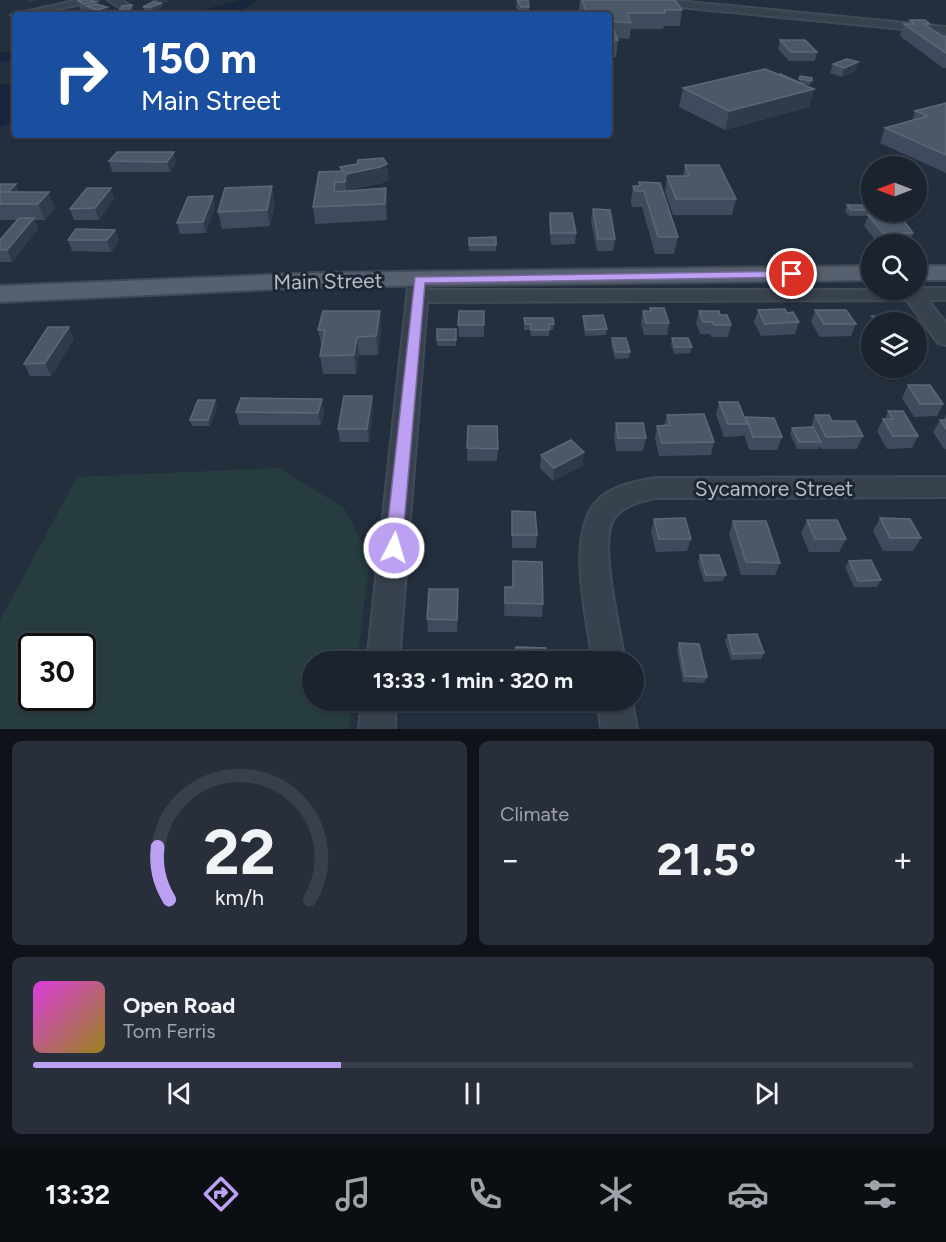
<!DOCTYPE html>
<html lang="en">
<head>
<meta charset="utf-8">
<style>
  body { margin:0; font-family:Figtree,sans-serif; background:#282f3a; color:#f1f3f6; height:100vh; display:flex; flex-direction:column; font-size:22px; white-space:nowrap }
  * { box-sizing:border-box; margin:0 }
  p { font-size:20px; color:#a0a4aa }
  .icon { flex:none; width:33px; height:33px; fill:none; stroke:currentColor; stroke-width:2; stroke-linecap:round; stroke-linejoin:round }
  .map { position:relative; height:729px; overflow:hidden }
  .drawer { display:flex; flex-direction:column; gap:12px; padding:12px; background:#0f1319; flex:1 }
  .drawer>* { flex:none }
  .hud { position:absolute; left:12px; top:12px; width:600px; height:126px; border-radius:6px; box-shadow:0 2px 4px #0004,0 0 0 2px #39404a; background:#1a4fa0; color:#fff; overflow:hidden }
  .needle { width:39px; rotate:270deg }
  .fabs { position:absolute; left:861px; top:156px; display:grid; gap:12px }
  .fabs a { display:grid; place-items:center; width:66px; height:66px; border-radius:50%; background:#1b232e; box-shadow:0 2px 4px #0004,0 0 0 2px #39404a; font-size:30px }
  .speed { position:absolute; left:18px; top:633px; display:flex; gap:12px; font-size:30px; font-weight:700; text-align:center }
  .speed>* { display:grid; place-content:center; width:78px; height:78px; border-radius:50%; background:#1b232e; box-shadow:0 2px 4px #0004,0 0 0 2px #39404a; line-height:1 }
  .speed .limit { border:3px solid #111; border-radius:9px; background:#fff; color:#111 }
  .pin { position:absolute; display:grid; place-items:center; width:51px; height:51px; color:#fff; margin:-26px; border:3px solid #fff; border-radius:50%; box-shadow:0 2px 6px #0007 }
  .me { position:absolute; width:66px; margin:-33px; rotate:5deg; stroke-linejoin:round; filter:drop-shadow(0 0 4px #0008) }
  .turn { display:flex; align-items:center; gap:21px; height:126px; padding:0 30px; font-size:27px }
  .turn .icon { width:78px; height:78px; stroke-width:2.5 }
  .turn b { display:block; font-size:42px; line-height:51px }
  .big { font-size:45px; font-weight:700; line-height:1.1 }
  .drawer .widget { flex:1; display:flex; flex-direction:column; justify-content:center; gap:9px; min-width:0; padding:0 21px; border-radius:9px; background:#282f3a }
  .drawer .dial { align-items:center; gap:0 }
  .dial svg { height:156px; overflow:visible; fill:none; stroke:#39404a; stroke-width:7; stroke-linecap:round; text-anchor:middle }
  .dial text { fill:#f1f3f6; stroke:none }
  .song { display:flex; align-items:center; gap:18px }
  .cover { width:72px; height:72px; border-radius:9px; background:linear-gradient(135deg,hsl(300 70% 55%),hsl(50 70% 35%)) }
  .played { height:6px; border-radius:3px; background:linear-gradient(90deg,#bca0f2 35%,#39404a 35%) }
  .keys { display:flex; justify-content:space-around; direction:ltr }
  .heat { display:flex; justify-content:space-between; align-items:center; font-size:33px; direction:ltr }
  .drawer .tiles { flex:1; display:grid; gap:12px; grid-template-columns:1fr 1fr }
  .widget:last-child { grid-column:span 2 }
  .trip { position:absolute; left:302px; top:651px; width:342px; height:60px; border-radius:30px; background:#1b232e; box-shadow:0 2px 4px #0004,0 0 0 2px #39404a; font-weight:700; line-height:60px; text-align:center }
  .tab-bar { display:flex; height:96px; justify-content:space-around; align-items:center; background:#0b0e12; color:#a0a4aa }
  .tab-bar .icon { width:42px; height:42px }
  .tab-bar .on { color:#bca0f2 }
  .tab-bar b { font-size:27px; color:#f1f3f6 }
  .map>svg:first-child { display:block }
  .green { fill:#263c3f; fill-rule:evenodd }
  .water { fill:#17263c }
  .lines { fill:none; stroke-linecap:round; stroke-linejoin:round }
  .river { fill:#17263c; fill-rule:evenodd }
  .minor-casing { stroke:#414a57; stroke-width:4 }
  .major-casing { stroke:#414a57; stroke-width:4 }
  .minor { fill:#38414e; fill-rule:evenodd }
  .major { fill:#56606e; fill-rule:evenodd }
  .wall { fill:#3f4b5c }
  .shaded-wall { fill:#2f3b4b }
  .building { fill:#4b5868; stroke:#5c6777; stroke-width:1.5 }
  .route { fill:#bca0f2; stroke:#7a689d; stroke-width:1.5 }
  .labels { text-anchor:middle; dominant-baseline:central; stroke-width:6; stroke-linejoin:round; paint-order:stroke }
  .street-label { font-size:21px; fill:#b4bcc9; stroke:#1d2633 }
</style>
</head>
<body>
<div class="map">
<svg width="946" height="729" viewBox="0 0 946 729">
  <rect width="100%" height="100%" fill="#242f3e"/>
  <path class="green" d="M279,468l65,40 26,49 -13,104 -45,1v38l40,1 -3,28h-349v-109l77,-143zM32,646h50v52h-50z"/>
  <path class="water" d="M0,84h15v37l-15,6z"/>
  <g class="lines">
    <path class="river" d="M240,0h17c-16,16 -43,15 -64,15l2,-3z
      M15,50v10l-15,3v-10z"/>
    <g class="minor-casing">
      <path id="minor" d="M78,0h20l-66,15h-17v3l-4,-3z
        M108,0h13l9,6 -9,2z
        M632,0h36l278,27v6l-309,-30z
        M419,274l10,6 -1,10h488v-4l3,2h27v12h-18l18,23v22l-8,-2 -31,-43 -480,2 -28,360h-32l40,-366 2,-16z
        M946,477v20l-290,1c-16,3 -36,8 -44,24 -12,28 8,107 13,140h-32c-6,-44 -29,-132 7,-164 15,-13 38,-17 56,-20z
        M362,700h34l-1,29h-36z
        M598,700h34l5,29h-36z"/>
    </g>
    <g class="major-casing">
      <path id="major" d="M872,266v14l-555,7 -317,15v-16l317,-13z
        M916,266h30v14h-30z"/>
    </g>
    <use href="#minor" class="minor"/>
    <use href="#major" class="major"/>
  </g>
  <path class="wall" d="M151,0h17v2l-6,1 1,4 -11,4 -8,-1 -1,-3 11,-5z
    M517,0l12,7v8h-8l-5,-7z
    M580,0h95l7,10 -2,16h-16l-1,3h-32l-2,10 -12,-1 1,2 -2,17h-7v-42h-28l-2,-6z
    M78,1l18,1v2l14,11 -21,-1 -1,-2h-2l-6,-3z
    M122,6l12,7 -1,2h-13l-1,-4z
    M910,20l20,4 -1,3 13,9h4v32h-3l-43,-32 4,-12h4z
    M780,40l37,12 -2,9h-26l-11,-12z
    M858,62l-3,9 -13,6 -12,-4 3,-9z
    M800,76l12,2 -2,7 -6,-1 10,5 -5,18 -84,23 -46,-23 4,-19 116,-6z
    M946,103v70l-66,-30 5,-15 27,-7 3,-10z
    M117,152l59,10 -6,10h-58l-3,-11z
    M685,165l51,34 -4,16h-59l-8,-23 2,-16h16z
    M340,167l49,13 -7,3 -35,7v1l40,13v16l-72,4 -2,-17 28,-36z
    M639,182l39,55 -4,17h-19l-13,-47h-10l-1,-5 2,-16h6z
    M0,184l55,24 -10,12h-10l3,9 -26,33h-12v-22l17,-20h-17z
    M114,199l-15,21h-25l-4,-11z
    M275,202l-5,24 -48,3 -4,-17z
    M847,205h25v7h4l-1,2 38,19 -5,11h-29l-15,-18 4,-10h-19l-4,-5z
    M215,207l-9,26 -26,1 -3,-11z
    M593,209l22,30 -2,12h-16l-6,-30z
    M550,213l26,20 -1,11 -24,1 -2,-21z
    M115,230l4,11 -8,11 -39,-1 -4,-11z
    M469,238l27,7v6h-27z
    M650,308l19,15 -2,12h-23l-3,-12 2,-12h6z
    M758,310l29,3 12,9 -4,12 -34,2 -7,-14z
    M815,310l41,14 -5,12 -31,1 -9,-15z
    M484,311v26h-25l-1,-12z
    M699,311l21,4 11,10 -3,12h-17l-1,-3h-10l-4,-11z
    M583,316l24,13 -1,6 -21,1 -2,-14z
    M872,316l26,6h-26v3l-2,-3z
    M524,318l30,6 -1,6h-4v6h-18l-1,-6h-6z
    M381,329l-3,26h-19l-3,19h-33l-3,-18 2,-8 -4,-18z
    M437,329h19v17h-19z
    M612,338l18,14 -1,6 -14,1 -4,-15z
    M672,338l20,9 -2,6 -16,1 -3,-10z
    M74,339l-23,37h-21l-6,-12z
    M908,385l35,19 -6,12 -23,1 -12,-19z
    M372,396l1,12 -4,34h-29l-2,-13z
    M215,400l2,7 -7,19h-18l-2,-6z
    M719,402l26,18 1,-3 36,20 -5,13h-28l-5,-16 -1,2 -19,1 -8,-22z
    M324,411l-3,14h-82l-3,-13z
    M888,411l30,25 -6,12 -25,1 -10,-18 6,-12h2z
    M667,415l47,27 -3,13 -52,1 -4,-18 2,-12h7z
    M815,415l17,6 31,15 -6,13h-36l-2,-3 -1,3h-21l-7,-15 2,-6 19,-1z
    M946,415v34h-2l-11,-17 7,-12h3z
    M616,423l30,15 -3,13h-27l-2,-15z
    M468,426l30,23 -1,12h-30z
    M541,455l42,10 -30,16 -13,-13z
    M512,511l25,24 -1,13h-24z
    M880,518l41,20 -8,13h-30l-10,-20z
    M654,519l37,20 -4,12 -31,1 -5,-20z
    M807,520l39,19 -7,13h-30l-8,-19z
    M733,521l47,42 -5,12h-34l-12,-41z
    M700,555l26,20 -3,6 -19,1 -6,-20z
    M513,561l30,43 -1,13 -38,-1 1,-29h7z
    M849,561l32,19 -4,7h-23l-9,-20z
    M458,602l-1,30h-29l-1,-13z
    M728,635l36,18 -3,6 -30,1 -6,-19z
    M679,643l28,34 -3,6 -21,-1 -6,-32z"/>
  <path class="shaded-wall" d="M27,0h11l-10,2z
    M157,0h11v2l-6,1 1,4 -11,4 -1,-4 7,-3z
    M96,2l2,8 9,-3 3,8h-11l-2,-5 -11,-4 2,6h-2l-2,-8z
    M132,5l2,8 -1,2h-3l-1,-4z
    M858,62l-3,9 -13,6 2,-9z
    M814,89l-5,18 -84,23 4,-19z
    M174,152l2,10 -6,10 -3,-10z
    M387,164l2,16 -7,3 -35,7v8l-2,-16 1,-8z
    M16,184l4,11h-15z
    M272,186l3,16 -5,24 -3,-16z
    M111,188l3,11 -15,21 -4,-12z
    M386,188l1,16v16l-2,-16z
    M49,192l6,16 -10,12 -7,-16z
    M213,196l2,11 -9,26 -3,-11z
    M34,218l4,11 -26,33 -5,-12z
    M115,230l4,11 -8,11 -4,-12z
    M380,311l1,18 -3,26 -2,-19z
    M69,327l5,12 -23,37 -6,-13z
    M357,337l2,18 -3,19 -2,-19z
    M372,396l1,12 -4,34 -2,-13z
    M322,399l2,12 -3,14 -3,-12z
    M215,400l2,7 -7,19 -2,-6z
    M584,452l-1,13 -30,16 1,-13z"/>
  <path class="building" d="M82,0h9l5,2 -12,2 -6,-3z
    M517,0h11l1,7h-8z
    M582,0h93l7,10h-18l1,3h-38l4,10 -21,-2 8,19h-9v-25h-17l-1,-1h-4z
    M153,2l9,1 -11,4h-8z
    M96,4l11,3 -10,3 -11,-4z
    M132,5l-3,6h-10l3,-5z
    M910,20h15l5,4h-6l18,12h4v17l-42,-29h10z
    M780,40h25l12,12h-26z
    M847,59l11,3 -14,6 -11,-4z
    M765,69l49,20 -85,22 -46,-23z
    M780,74l25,11 -26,-10z
    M800,76l12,2v3l-13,-2z
    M946,103v52l-61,-27 43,-12 -13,-5z
    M117,152h57l-7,10 -58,-1z
    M383,158l4,6 -7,3 -34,7 -1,8h-10l-1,10 52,-4 -1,16 -72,3 6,-35 24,-1 -3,-4 17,-3 1,-4z
    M685,165h34l17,34h-60l-9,-23h22z
    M639,182l21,1 18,54h-20l-14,-46h-9l-2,-5h7z
    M0,184h16l-8,8h-8z
    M272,186l-5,24 -49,2 7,-24z
    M87,188h24l-16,20 -25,1z
    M0,192h49l-11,12h-38z
    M213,196l-10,26 -26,1 11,-26z
    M847,205h25v5h-21z
    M593,209l17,1 5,29h-17z
    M550,213h22l4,20h-25z
    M898,213l15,20h-30l-15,-18z
    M19,218h15l-27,32h-7v-10z
    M76,229l39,1 -8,10h-39z
    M496,237v8h-27v-7z
    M650,308h14l5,15h-23l-3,-12h8z
    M785,309l2,4 6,-1 6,10 -34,2 -7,-14z
    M815,310h31l10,14h-32z
    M323,311h57l-4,25 -19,1 -3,18 -34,1 5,-26h-7z
    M459,311h25v14h-26z
    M699,311h20l1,4h7l4,10h-17l-1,-3h-10z
    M603,315l4,14 -21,1 -3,-14z
    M872,316h21l5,6h-21z
    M524,318h29l1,6h-5v6h-18v-6h-6z
    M48,327h21l-24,36 -21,1z
    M437,329h19v11h-19z
    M612,338h14l4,14h-14z
    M672,338h16l4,9h-17z
    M908,385h22l13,19h-23z
    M344,396h28l-5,33h-29z
    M241,398l81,1 -4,14 -82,-1z
    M198,400h17l-7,20h-18z
    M719,402h19l9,22h-19z
    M888,411h15l15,25h-25l-10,-17h10z
    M704,414l10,28 -52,1 -5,-17 13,-1 -3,-10z
    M815,415h14l3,6h23l8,15 -37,1z
    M746,417l28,1 8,19h-29z
    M940,420h6v9z
    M616,423h27l3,15h-28z
    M468,426h29l1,23 -31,-1z
    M813,427l8,15h-22l-7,-14z
    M571,440l13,12 -30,16 -13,-13z
    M512,511l23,1 2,23h-25z
    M685,518l6,21h-32l-5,-20z
    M880,518l30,1 11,19h-31z
    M807,520h30l9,19h-31z
    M733,521h33l14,42 -34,-1z
    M700,555h19l7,20h-20z
    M871,560l10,20 -23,1 -9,-20z
    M513,561l29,1 1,42 -38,-1v-16h8z
    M429,589h29l-1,31 -30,-1z
    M757,634l7,19 -31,1 -5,-19z
    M679,643l20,1 8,33 -22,-1z
    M516,647l30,1v14h-30z"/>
  <path class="route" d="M792,271l5,3 -1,3 -371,6 -23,265 -2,5 -6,2 -7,-2 -2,-5 30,-271z"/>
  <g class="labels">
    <g class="street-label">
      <text transform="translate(328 281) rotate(-1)">Main Street</text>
      <text x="774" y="488">Sycamore Street</text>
    </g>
  </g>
</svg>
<div class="fabs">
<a><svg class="needle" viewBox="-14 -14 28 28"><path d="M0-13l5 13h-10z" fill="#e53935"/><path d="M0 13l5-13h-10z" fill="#a0a4aa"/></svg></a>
<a><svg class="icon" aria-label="search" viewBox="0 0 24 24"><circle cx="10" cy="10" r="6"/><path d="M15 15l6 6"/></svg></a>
<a><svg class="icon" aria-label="layers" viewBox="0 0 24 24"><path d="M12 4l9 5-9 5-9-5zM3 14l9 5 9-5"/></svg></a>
</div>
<div class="speed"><div class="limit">30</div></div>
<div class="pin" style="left:792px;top:274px;background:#d93025"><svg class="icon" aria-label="arrive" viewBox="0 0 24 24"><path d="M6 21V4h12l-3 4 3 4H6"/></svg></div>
<svg class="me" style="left:394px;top:548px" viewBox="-20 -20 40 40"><circle r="17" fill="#bca0f2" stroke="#fff" stroke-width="3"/><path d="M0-11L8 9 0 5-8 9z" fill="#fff"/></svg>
<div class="trip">13:33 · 1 min · 320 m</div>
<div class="hud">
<div class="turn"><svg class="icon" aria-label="right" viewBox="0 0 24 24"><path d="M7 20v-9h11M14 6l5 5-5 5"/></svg><div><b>150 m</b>Main Street</div></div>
</div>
</div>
<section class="drawer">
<div class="tiles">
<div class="widget dial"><svg viewBox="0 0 100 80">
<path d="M14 69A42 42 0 1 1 86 69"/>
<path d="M14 69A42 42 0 0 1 8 42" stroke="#bca0f2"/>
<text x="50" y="56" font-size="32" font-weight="700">22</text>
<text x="50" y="72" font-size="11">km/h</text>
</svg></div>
<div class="widget"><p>Climate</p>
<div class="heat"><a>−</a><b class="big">21.5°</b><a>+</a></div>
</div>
<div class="widget">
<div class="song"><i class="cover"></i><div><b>Open Road</b><p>Tom Ferris</p></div></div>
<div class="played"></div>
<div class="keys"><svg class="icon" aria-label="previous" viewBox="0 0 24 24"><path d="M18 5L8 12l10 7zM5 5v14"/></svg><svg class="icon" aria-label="pause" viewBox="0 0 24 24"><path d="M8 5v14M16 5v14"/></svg><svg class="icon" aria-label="next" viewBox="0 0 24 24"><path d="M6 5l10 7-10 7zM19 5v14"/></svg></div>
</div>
</div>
</section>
<nav class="tab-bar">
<b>13:32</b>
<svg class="icon on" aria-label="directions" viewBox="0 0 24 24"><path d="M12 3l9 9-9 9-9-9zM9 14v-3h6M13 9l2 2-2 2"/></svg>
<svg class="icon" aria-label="music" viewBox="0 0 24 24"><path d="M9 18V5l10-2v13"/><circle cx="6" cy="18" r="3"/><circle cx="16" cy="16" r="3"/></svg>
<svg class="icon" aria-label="phone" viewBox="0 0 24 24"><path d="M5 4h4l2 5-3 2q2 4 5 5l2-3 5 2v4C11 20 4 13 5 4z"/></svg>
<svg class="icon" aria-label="climate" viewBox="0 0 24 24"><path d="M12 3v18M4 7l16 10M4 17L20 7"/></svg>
<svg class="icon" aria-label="car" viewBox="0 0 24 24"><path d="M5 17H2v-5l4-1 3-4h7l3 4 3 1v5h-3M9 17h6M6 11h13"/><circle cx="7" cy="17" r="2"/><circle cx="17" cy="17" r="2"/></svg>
<svg class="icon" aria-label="filters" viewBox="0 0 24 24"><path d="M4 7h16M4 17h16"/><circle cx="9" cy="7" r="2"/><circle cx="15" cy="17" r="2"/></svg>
</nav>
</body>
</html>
